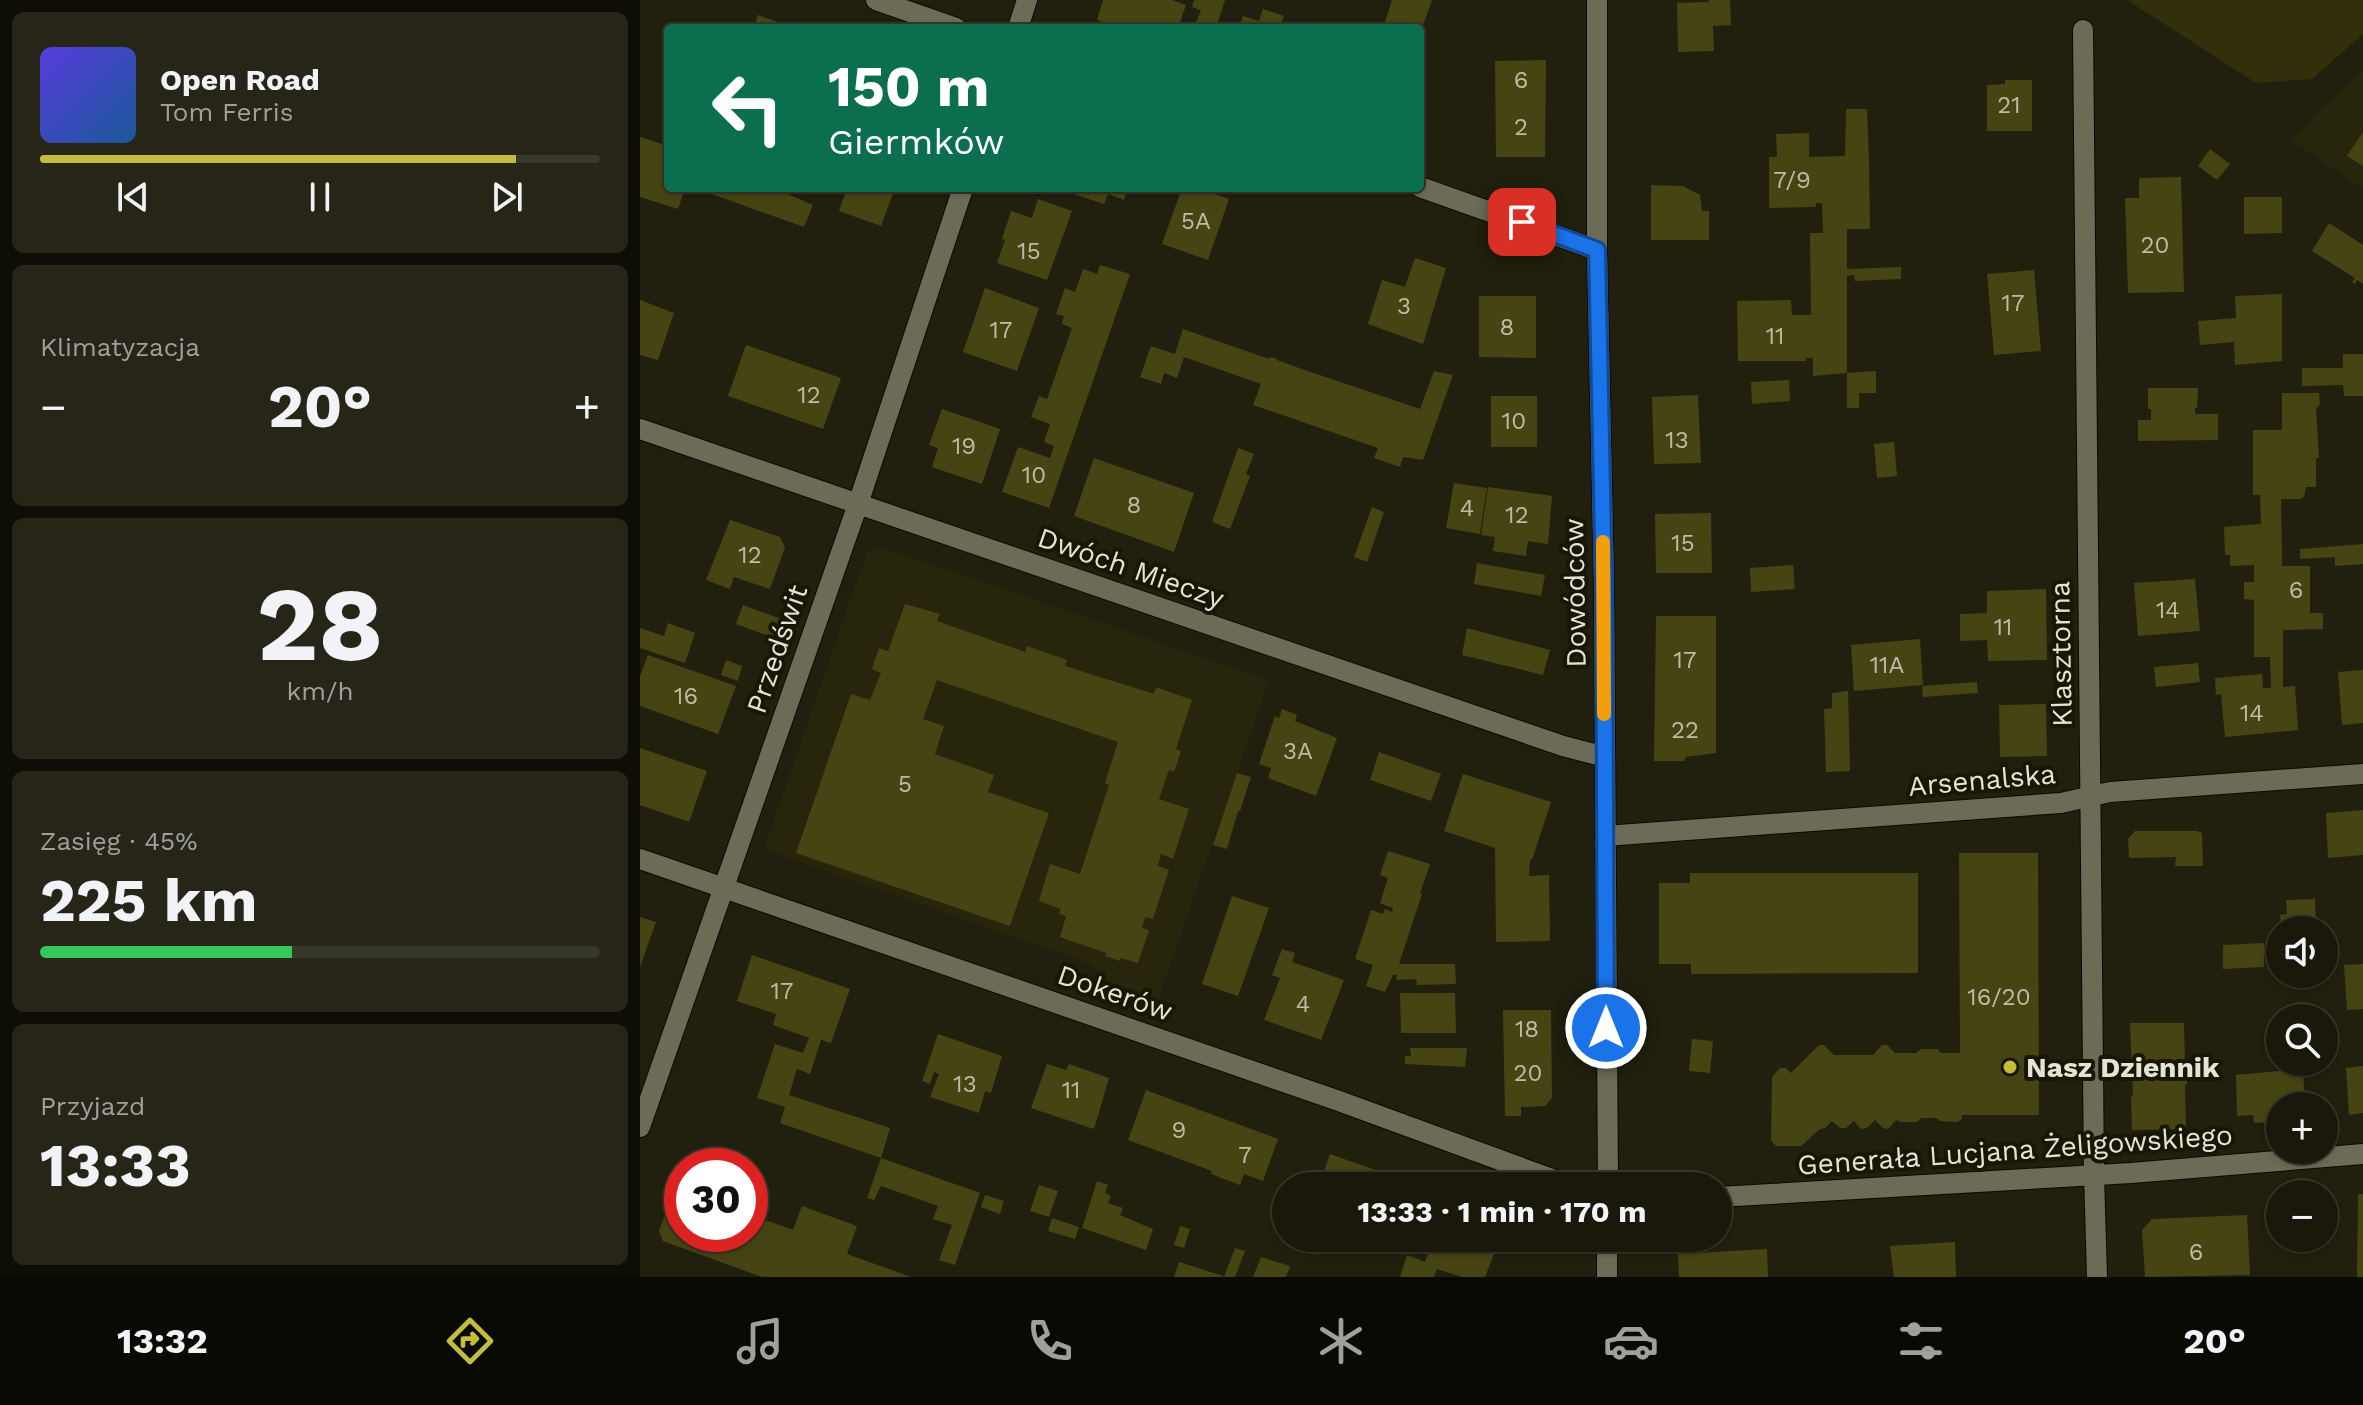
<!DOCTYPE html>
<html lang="pl">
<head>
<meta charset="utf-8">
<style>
  body { margin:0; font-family:"Work Sans",sans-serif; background:#262518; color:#f1f3f6; height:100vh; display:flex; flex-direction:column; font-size:30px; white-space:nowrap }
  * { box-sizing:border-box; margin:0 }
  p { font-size:26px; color:#9fa09c }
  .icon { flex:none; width:44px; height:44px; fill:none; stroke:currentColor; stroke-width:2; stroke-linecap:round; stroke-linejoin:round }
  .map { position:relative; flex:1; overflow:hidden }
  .panel { display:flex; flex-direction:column; gap:12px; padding:12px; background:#0e0d06; width:640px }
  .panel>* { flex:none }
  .hud { position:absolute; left:24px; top:24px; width:760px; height:168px; border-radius:8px; box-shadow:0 2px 6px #0004,0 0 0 2px #37372b; background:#0b6e4f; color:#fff; overflow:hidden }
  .fabs { position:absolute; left:1626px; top:916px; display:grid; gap:16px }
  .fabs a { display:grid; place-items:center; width:72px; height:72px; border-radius:50%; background:#19180a; box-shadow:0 2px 6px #0004,0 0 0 2px #37372b; font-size:40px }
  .speed { position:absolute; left:24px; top:1148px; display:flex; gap:16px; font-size:40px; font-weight:700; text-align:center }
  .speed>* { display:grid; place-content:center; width:104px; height:104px; border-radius:50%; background:#19180a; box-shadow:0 2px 6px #0004,0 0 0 2px #37372b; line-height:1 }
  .speed .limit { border:12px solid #d22; background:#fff; color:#111 }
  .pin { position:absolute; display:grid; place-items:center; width:68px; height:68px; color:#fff; margin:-34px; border-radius:16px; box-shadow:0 4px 12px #0006 }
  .me { position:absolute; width:88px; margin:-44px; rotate:0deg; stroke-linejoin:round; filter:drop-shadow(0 0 6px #0008) }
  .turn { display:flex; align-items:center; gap:28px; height:168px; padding:0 32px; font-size:36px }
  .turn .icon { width:104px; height:104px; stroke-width:2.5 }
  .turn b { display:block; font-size:56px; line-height:68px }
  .big { font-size:60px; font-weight:700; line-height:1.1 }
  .panel .widget { flex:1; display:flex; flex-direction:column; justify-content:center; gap:12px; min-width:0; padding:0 28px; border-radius:12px; background:#262518 }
  .panel .dial { align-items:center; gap:0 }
  .dial b { font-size:104px; line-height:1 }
  .song { display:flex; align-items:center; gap:24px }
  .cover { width:96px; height:96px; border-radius:12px; background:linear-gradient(135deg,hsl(250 70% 55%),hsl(210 70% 35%)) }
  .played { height:8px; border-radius:4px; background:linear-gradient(90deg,#c4bc3e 85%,#37372b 85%) }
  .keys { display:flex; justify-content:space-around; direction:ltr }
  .heat { display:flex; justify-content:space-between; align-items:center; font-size:44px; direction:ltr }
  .charge { height:12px; border-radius:6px; background:linear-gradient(90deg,#34c759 45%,#37372b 0) }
  .trip { position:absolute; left:632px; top:1172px; width:460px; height:80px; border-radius:40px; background:#19180a; box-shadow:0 2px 6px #0004,0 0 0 2px #37372b; font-weight:700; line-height:80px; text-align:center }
  .tab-bar { display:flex; height:128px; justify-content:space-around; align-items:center; background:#0a0a04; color:#9fa09c }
  .tab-bar .icon { width:56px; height:56px }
  .tab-bar .on { color:#c4bc3e }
  .tab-bar b { font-size:36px; color:#f1f3f6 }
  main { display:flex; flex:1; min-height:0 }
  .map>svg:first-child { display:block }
  .built { fill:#27260c }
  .green { fill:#32300a }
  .building { fill:#474413 }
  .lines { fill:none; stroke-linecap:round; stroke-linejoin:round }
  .street-casing { stroke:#0b0a00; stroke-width:22 }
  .street { stroke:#6b6b56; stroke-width:20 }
  .route-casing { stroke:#114b97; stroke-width:20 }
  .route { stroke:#1a73e8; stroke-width:14 }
  .slow { stroke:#f59e0b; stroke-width:14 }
  .poi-dot { fill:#c4bc3e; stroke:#181706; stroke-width:3 }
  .labels { text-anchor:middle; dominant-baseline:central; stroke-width:8; stroke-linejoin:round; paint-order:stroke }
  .number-label { font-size:24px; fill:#bcbba6 }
  .street-label { font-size:28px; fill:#e3e3d7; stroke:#181706 }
  .poi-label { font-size:28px; font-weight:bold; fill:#e3e3d7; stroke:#181706; text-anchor:start }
</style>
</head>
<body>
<main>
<section class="panel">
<div class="widget">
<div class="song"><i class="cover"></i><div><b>Open Road</b><p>Tom Ferris</p></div></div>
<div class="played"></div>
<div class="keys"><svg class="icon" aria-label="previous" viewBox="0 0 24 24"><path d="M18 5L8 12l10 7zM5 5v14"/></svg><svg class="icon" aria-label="pause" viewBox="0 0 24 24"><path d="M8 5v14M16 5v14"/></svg><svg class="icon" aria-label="next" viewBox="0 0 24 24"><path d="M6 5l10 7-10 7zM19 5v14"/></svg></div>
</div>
<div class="widget"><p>Klimatyzacja</p>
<div class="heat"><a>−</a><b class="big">20°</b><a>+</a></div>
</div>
<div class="widget dial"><b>28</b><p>km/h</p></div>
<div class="widget"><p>Zasięg · 45%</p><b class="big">225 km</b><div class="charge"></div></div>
<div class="widget"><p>Przyjazd</p><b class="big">13:33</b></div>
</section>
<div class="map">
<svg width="1723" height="1277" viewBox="0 0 1723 1277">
  <rect width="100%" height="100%" fill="#21200e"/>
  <path class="built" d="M1723,70v119l-73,-50z
    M237,546l392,134 -114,329 -26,-9 -38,-36 -327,-115 103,-297z"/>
  <path class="green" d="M1487,0h236v34l-51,45 -56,4z"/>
  <path class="building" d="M463,0h69l14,5 -8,23h-57l-24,-8z
    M554,0h31l-9,28h-22l7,-18 -9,-3z
    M752,0h40l-10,28h-39z
    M1069,0h21l1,25 -18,1 1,25 -36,1 -1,-49 32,-1z
    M623,9l21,7 -5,12h-40l4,-12 16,5z
    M118,15l35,13h-39z
    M906,60l-1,97h-49l-1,-96z
    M1365,80h27v51h-45v-46l18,-1z
    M1206,109h21l2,52 1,68h-23v40l54,-2v12l-46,2 -1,-6 -7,1v97l29,-2v22h-17v15h-12v-35l-34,3v-18h-7v3h-68l-1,-60 54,-1 1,15h19l-1,-82h13l-1,-30h-6v4l-47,1v-51h8l-1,-23 33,-1v24l36,-1z
    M1723,132v34l-16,-10z
    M0,137l28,9v42h17l-7,21 -38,-12z
    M1570,149l20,15 -13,16 -19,-14z
    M1541,177l3,115 -56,1 -3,-95h14v-20z
    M1011,185l32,1 17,9 2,16h7v29h-58z
    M55,188h79l39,17 -9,22z
    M207,188h48l-14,38 -42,-15z
    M436,188h52l-4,12 -16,-6 -4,10 -30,-10z
    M542,188h15l32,11 -21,61 -46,-16z
    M1604,197h38v36l-38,1z
    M398,199l34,12 -25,69 -50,-17 8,-23 -3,-1 9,-28 21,7z
    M1689,223l34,22v39l-6,-4 -2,4 -3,-2 3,-4 -43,-27z
    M775,258l31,10 -23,76 -55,-20 14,-44 23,7z
    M460,265l30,9 -81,234 -47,-16 16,-45 32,11 4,-12 -10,-4 6,-18 -19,-7 8,-21 8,3 25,-71 -10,-4 2,-8 -8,-2 9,-26 10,4 8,-23 14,5z
    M1394,270l7,81 -47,4 -7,-81z
    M345,288l54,20 -22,63 -54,-19z
    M1642,294v67l-47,4 -1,-23 -34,3 -2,-24 38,-3 -1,-22z
    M839,296h57v62l-57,-1z
    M0,300l34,13 -16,47 -18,-5z
    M543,329l86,30 1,-2 7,2v1l22,8 121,41 14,-38 19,4 -30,85 -20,-3 -3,10 -26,-9 4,-10 -125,-43 8,-21 -77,-27 -7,21 -13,-5 -3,11 -21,-7 11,-31 24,8z
    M106,345l95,33 -18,51 -95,-33z
    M1703,354h20v42h-19l-1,-11 -41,1v-18h41z
    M1149,380l1,21 -38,3 -1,-22z
    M1508,388h50l-1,20h-2v6h23v26l-80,1v-21h13v-11h-3z
    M1642,393h37l1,11 -4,5 3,49h-3v29h-10l-2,10 -4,2h-19l1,51v16h28v47h13v16l-40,1v57l12,-1 3,44 -73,7 -4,-43 -5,1 -1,-17 47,-4 1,14h8l-1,-31h-16v-57l-10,-1v-17h10v-17l-24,1v-11h-5l-1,-28 37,-3 -1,-29h-7v-65h29z
    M1058,395l3,68 -47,1 -2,-67z
    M851,396h46v51h-46z
    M302,409l58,20 -18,55 -50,-17 6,-19 -9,-3z
    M1254,442l3,34 -20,2 -3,-34z
    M598,448l16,6 -8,20 4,2 -20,53 -18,-7z
    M454,458l100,35 -20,59 -100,-36z
    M814,483l33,5 -7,46 -34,-6z
    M848,487l64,9 -4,48 -20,-3 -2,15 -33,-5 2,-14 -14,-2z
    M732,507l12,5 -17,50 -13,-5z
    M1071,513l1,60h-56l-1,-59z
    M90,520l50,17 5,10 -15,42 -36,-12 -4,12 -24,-9z
    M1723,544v20l-28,2v-9l-35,2v-10z
    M837,563l68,12 -4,21 -67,-12z
    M1153,565l2,24 -44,3 -1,-24z
    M1555,579l5,52 -62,5 -4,-53z
    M1406,589l1,71 -59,1 -1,-21 -27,1v-27l27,-1v-22z
    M265,604l35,10 -3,7 88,31 2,-6 40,14 -2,6 89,28 2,-7 36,13 -16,49 5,2 -7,21 -5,-2 -10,29 30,10 -16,50 -12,-5 -3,12 11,4 -16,49 -8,-2 -3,11 7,2 -11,33 -18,-5v3l-15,-5 1,-3 -46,-16 6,-21 -7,-2 2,-5 -22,-8 11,-37 30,10 29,-89 -4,-2 13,-41 -181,-62 -14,39 21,7 -9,28 59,21 -6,17 61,21 -39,113 -214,-73 55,-159 19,6 11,-27 -9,-4 7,-21 9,3z
    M103,605l38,14 -7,19 -38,-14z
    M1016,616h60v137l-31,4v4h-31z
    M28,623l27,10 -10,30 -45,-15v-20l24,8z
    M827,628l83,22 -7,25 -81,-20z
    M1280,639l3,46 -69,6 -3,-46z
    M8,655l88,31 -18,48 -78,-28v-30z
    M86,660l16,6 -4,15 -17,-6z
    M1558,663l2,19 -44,5 -2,-20z
    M1723,670v53l-21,2 -4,-53z
    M1337,682l1,11 -55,4 -1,-11z
    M1208,691l2,80 -24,1 -2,-63 8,-1v-15z
    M1406,704l1,52 -47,1 -1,-52z
    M642,709l15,6 -2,6 42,17 -21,58 -48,-18 3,-10 -12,-4 16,-48 4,2z
    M0,748l67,23 -18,51 -49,-17z
    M739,752l62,22 -10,27 -61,-21z
    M597,773l14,4 -11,34h-2l-11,38 -14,-4z
    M823,774l88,28 -19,58 -2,-1 -1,17 20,-1 1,66 -54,1 -1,-94 -51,-17z
    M1723,810v45l-35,3 -2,-45z
    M1495,831h62l5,2 1,33h-28l1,-9 -47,1 -1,-19z
    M748,851l42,13 -10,29 2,1 -23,70h56l1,20 -39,1 -1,-6 -20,1 1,-5h-4l-8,17 -19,-6 7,-21 -18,-6 16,-49 12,4 2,-5 7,3 1,-4 -13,-5 8,-25 -8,-3z
    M1319,853h79l1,262h-77v4l-5,3 -17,-1 -4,-3h-15l-4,4h-16l-5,-2 -8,9 -5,-1 -8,-8 -8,8 -6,1 -7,-8 -8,7h-6l-8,-7 -7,7 -5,1 -19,17h-25l-5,-6 1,-63 8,-9h6l5,5 28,-28h5l10,10h39l9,-10h5l8,8h21l5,-4h16l4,4h19z
    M1050,873h228v100l-227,1v-10h-32v-81h31z
    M592,896l37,12 -31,88 -36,-12z
    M1675,899l1,31h-28v-6h-7l-1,-9 7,-1 -1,-14z
    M0,917l16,5 -16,45z
    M1624,943v24l-41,2v-24z
    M642,949l13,4 -3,9 52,18 -23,60 -57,-20 16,-42 -8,-3z
    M112,955l98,34 -19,54 -10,-3 -11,34 -13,-5 -8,26 101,33 -9,30 -101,-35 5,-16 -28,-9 18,-54 28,9 6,-15 -36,-13 3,-11 -39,-13z
    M1723,964v45l-16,1 -3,-45z
    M760,993h55l1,40h-55z
    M863,1010h48l1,88 -7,8 -24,1v9h-16z
    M1490,1023h54l1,44h2v18l-2,-1 1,45 -54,1 -1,-33 2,-1z
    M298,1034l64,22 -11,37 -6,-2 -6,22 -49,-16 9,-23 -5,-2 -4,12 -8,-3z
    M1052,1039l21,2 -3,32 -21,-2z
    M770,1048h57l-2,19 -60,-3v-8h6z
    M407,1064l19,6 3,-6 40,14 -15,51 -63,-21z
    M1723,1066v47l-14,2 -3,-47z
    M1663,1069l2,37h-25v15l-26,2 -1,-8 -16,1 -1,-41z
    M506,1090l132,49 -15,42 -19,-7 -4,11 -29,-11 1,-3 -84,-31z
    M690,1154l91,32h-102z
    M241,1158l99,35 -25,72 -16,-5 13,-35 -19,-6 5,-13 -57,-20 -7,14 -7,-2z
    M457,1181l11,4 -3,8 6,3 -3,7 15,5 -3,7 33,14 -7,21 -64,-22z
    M36,1184l6,3v47h68v-24l8,3 -1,4 36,13 9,-24 55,20 -10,28 64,23h-149l-99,-36 -4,-10z
    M399,1185l19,6 -9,26 -19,-6z
    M1718,1194h5v83h-6z
    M345,1195l19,6 -4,13 -19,-7z
    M1607,1215l3,60 -105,2 -3,-47 10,-11z
    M412,1218l27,9 -4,12 -27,-8z
    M540,1226l10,3 -6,19 -10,-3z
    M794,1238h57l-2,5 8,3 -12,31h-23l-25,-8 -3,8h-34l7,-22 18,7z
    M1315,1242l1,35h-62l-4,-31z
    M595,1248l10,3 -10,26h-11z
    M1127,1249l1,28h-89l-1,-23z
    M621,1257l29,9 -4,11h-33z
    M539,1262l44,14v1h-49z"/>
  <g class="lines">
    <g class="street-casing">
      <path id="street" d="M236,0l80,28
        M957,0v250l7,335 4,601
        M378,28l9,-28
        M1443,30l11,1145 3,102
        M780,187l177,63
        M0,429l923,317 42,11
        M965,836l456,-33 49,-11 253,-18
        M0,859l699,242 232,85
        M0,1127l218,-623 105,-316
        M1078,1197l413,-24 232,-19
        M967,1238v39"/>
    </g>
    <use href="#street" class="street"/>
  </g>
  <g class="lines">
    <g class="route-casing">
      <path id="route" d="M882,222l75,28 7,335 2,443"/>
    </g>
    <use href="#route" class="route"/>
    <path class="slow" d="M963,542l1,172"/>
  </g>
  <circle class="poi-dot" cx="1370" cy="1067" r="8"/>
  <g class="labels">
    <g class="number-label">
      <text x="881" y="80">6</text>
      <text x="1369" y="105">21</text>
      <text x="881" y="127">2</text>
      <text x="1152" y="180">7/9</text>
      <text x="556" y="221">5A</text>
      <text x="1515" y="245">20</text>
      <text x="389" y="251">15</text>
      <text x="1373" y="303">17</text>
      <text x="764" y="306">3</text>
      <text x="867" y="327">8</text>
      <text x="361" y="330">17</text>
      <text x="1135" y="336">11</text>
      <text x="169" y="395">12</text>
      <text x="874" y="421">10</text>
      <text x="1037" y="440">13</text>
      <text x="324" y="446">19</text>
      <text x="394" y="475">10</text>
      <text x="494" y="505">8</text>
      <text x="827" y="508">4</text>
      <text x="877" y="515">12</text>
      <text x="1043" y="543">15</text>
      <text x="110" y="555">12</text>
      <text x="1656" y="590">6</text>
      <text x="1528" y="610">14</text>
      <text x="1363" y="627">11</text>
      <text x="1045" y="660">17</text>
      <text x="1247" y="665">11A</text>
      <text x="46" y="696">16</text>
      <text x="1612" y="713">14</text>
      <text x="1045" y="730">22</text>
      <text x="658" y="751">3A</text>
      <text x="265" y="784">5</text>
      <text x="142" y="991">17</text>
      <text x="1359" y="997">16/20</text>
      <text x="663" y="1004">4</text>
      <text x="887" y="1029">18</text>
      <text x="888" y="1073">20</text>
      <text x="325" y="1084">13</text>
      <text x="431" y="1090">11</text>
      <text x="539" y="1130">9</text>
      <text x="605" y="1155">7</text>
      <text x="1556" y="1252">6</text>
    </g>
    <g class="street-label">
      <text transform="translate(491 568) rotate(19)">Dwóch Mieczy</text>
      <text transform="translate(935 593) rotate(-91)">Dowódców</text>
      <text transform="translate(137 649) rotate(-71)">Przedświt</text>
      <text transform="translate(1421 654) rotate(-91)">Klasztorna</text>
      <text transform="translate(1342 780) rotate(-5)">Arsenalska</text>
      <text transform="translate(475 993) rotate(19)">Dokerów</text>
      <text transform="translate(1375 1150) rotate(-4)">Generała Lucjana Żeligowskiego</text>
    </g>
    <g class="poi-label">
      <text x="1386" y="1067">Nasz Dziennik</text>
    </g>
  </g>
</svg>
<div class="fabs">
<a><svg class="icon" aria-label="sound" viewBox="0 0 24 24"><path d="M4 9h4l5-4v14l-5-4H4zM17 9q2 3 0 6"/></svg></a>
<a><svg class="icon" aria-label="search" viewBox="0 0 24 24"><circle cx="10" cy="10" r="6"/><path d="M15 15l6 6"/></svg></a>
<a>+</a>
<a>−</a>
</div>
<div class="speed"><div class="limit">30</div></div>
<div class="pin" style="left:882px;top:222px;background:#d93025"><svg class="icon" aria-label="arrive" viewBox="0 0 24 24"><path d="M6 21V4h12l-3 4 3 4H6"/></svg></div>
<svg class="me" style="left:966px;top:1028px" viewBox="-20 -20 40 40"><circle r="17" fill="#1a73e8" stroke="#fff" stroke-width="3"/><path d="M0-11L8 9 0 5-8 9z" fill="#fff"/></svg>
<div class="trip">13:33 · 1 min · 170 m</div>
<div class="hud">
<div class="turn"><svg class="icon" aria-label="left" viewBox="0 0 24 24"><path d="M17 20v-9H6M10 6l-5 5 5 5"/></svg><div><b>150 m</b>Giermków</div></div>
</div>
</div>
</main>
<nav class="tab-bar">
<b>13:32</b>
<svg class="icon on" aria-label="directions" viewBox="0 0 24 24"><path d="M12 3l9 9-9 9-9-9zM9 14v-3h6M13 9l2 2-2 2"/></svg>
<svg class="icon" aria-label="music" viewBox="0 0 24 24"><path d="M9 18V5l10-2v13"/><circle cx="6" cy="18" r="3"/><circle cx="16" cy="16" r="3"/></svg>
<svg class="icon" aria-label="phone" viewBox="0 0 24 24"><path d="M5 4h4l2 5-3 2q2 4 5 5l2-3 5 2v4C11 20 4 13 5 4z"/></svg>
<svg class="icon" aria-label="climate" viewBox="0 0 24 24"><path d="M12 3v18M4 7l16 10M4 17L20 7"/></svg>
<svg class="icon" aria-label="car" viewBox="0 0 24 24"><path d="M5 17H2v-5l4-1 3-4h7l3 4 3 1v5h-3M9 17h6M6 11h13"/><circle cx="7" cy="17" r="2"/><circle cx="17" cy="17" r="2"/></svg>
<svg class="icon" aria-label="filters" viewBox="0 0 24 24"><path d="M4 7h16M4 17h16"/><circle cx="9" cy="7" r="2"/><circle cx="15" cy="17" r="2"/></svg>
<b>20°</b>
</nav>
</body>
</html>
